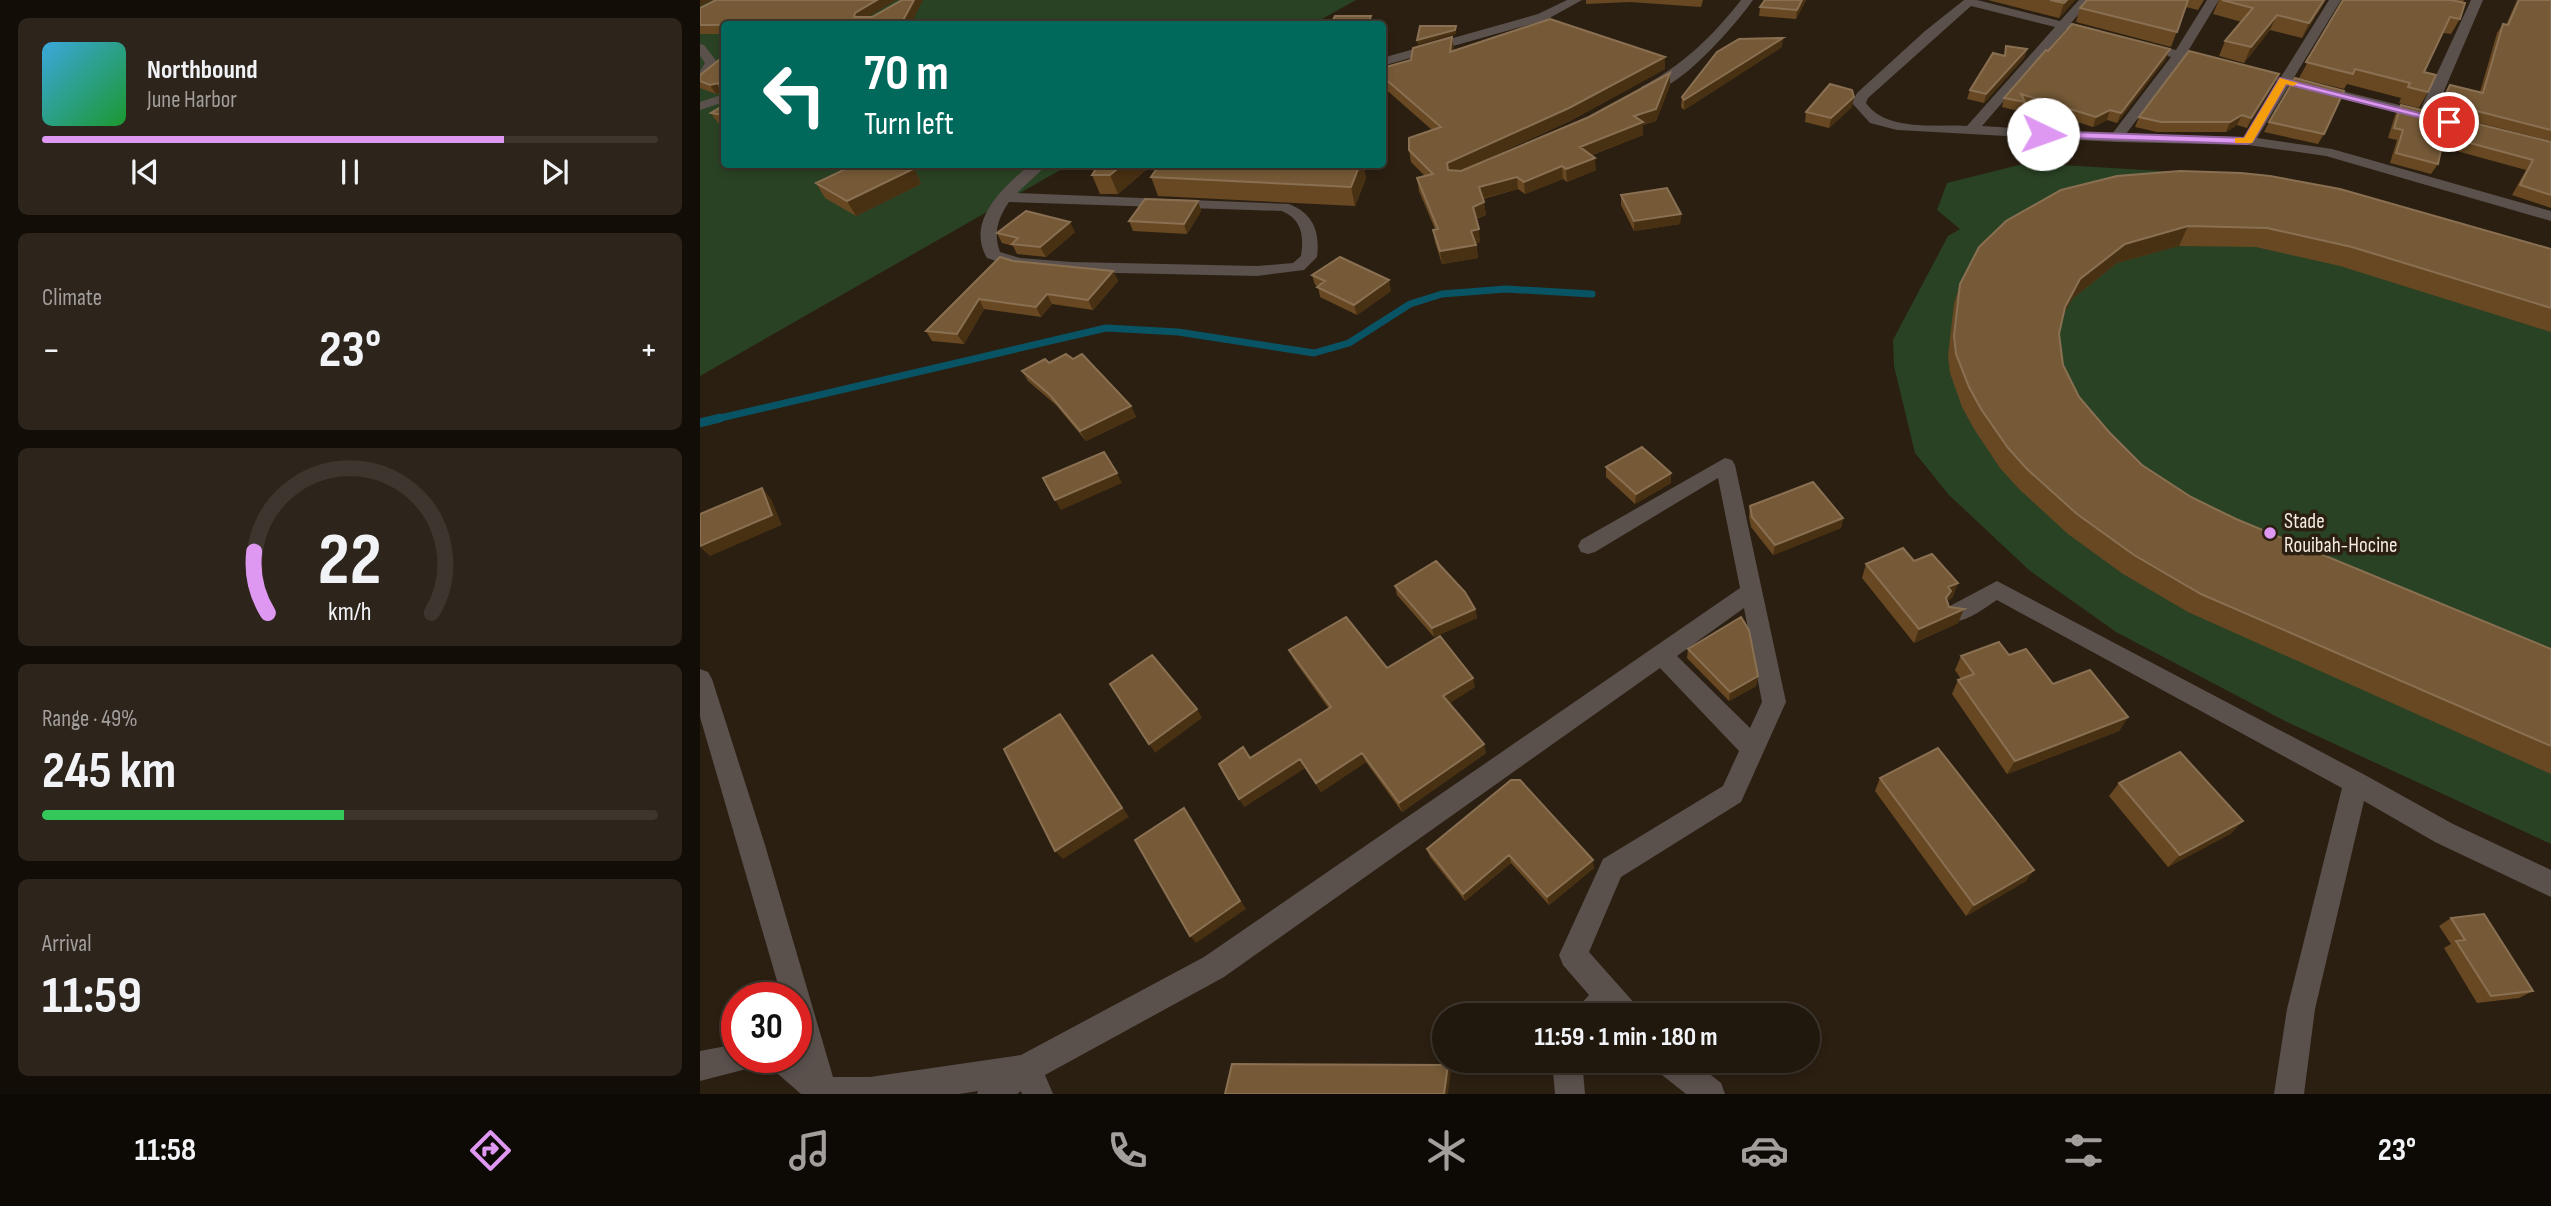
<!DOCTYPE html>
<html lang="en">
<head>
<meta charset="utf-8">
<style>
  body { margin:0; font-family:"Sofia Sans Condensed",sans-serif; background:#2d241b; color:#f1f3f6; height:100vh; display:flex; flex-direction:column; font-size:26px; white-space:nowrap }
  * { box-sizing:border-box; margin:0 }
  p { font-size:23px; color:#a29f9d }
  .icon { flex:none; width:38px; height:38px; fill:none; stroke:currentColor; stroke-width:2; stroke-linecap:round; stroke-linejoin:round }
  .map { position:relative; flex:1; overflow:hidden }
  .side { display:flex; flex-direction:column; gap:18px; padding:18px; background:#120d07; width:700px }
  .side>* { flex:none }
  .banner { position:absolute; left:21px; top:21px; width:665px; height:147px; border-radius:7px; box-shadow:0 4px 10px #0003,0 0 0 2px #3d362e; background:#00695c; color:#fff; overflow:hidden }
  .speed { position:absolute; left:21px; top:982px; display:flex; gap:14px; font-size:35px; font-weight:700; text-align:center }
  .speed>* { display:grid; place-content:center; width:91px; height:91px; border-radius:50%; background:#20170d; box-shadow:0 4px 10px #0003,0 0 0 2px #3d362e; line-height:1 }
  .speed .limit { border:10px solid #d22; background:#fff; color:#111 }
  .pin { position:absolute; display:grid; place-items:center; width:60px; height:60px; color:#fff; margin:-30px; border:4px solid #fff; border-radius:50%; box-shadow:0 2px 7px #0007 }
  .me { position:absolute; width:77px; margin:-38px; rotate:93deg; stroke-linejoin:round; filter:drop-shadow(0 0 5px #0008) }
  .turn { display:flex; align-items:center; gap:24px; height:147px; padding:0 28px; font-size:32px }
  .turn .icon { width:91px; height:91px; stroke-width:2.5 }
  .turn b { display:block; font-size:49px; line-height:60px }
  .big { font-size:52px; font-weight:700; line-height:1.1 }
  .side .widget { flex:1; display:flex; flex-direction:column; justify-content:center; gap:10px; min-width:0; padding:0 24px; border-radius:10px; background:#2d241b }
  .side .dial { align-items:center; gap:0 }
  .dial svg { height:182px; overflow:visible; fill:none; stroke:#3d362e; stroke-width:7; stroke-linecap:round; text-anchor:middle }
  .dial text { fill:#f1f3f6; stroke:none }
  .song { display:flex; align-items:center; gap:21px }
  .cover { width:84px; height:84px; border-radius:10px; background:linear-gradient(135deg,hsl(200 70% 55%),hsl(130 70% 35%)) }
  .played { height:7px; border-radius:4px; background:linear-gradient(90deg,#df98f2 75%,#3d362e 75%) }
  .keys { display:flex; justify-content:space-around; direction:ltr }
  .heat { display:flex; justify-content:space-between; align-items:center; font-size:38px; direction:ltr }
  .charge { height:10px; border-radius:5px; background:linear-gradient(90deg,#34c759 49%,#3d362e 0) }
  .trip { position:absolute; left:732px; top:1003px; width:388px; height:70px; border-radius:35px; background:#20170d; box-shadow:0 4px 10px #0003,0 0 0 2px #3d362e; font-weight:700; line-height:70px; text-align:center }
  .tab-bar { display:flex; height:112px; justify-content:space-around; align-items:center; background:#0d0905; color:#a29f9d }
  .tab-bar .icon { width:49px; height:49px }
  .tab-bar .on { color:#df98f2 }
  .tab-bar b { font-size:32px; color:#f1f3f6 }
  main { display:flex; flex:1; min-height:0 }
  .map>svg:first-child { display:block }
  .green { fill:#2a4224 }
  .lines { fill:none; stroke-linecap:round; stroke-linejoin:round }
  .stream-far1 { stroke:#095464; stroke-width:7 }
  .stream { stroke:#095464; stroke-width:9 }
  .street { fill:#5a514d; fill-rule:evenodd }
  .wall { fill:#674822 }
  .shaded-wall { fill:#483013 }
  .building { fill:#765a37; stroke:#8a7052; stroke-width:2 }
  .route { fill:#df98f2; stroke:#91639d; stroke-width:2 }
  .slow { fill:#f59e0b }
  .poi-dot { fill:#df98f2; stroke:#2b1f11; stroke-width:2.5 }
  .labels { text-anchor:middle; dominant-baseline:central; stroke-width:7; stroke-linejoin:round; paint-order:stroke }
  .poi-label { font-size:21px; fill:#f4ebe2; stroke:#2b1f11; text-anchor:start }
</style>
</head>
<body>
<main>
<section class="side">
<div class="widget">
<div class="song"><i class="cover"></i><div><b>Northbound</b><p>June Harbor</p></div></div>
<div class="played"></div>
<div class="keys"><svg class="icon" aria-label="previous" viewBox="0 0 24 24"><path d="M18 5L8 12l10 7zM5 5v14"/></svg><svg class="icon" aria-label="pause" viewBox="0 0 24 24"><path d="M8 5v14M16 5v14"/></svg><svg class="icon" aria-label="next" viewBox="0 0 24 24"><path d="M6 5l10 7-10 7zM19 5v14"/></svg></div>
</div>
<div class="widget"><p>Climate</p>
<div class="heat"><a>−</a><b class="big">23°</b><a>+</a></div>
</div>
<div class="widget dial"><svg viewBox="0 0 100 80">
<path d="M14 69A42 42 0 1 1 86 69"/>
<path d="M14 69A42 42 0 0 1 8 42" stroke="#df98f2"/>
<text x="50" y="56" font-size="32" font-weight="700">22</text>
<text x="50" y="72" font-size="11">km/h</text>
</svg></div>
<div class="widget"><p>Range · 49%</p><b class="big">245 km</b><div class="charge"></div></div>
<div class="widget"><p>Arrival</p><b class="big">11:59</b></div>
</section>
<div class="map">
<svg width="1851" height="1094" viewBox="0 0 1851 1094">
  <rect width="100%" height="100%" fill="#2b1f11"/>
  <path class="green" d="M0,0h656l-43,24h-589v140l345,1 -369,211z
    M1327,163l235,14 289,82v585l-266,-123 -169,-89 -87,-62 -80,-75 -34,-42 -21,-87 -1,-26 55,-104 12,-7 -23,-19 10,-27z"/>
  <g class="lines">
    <path class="stream-far1" d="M12,420l394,-92 72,4 136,21 35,-10 61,-39 32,-10 64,-5 86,5"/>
    <path class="stream" d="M0,423l20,-5"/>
    <path class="street" d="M867,0h15l-36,20 -164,46v-8l156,-44z
      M1041,0h12c-17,24 -80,99 -112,93v-6c41,-21 72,-51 100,-87z
      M1264,0h13l83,21 19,-21h12l-20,23 29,7v6l-34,-7 -84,97 130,8 59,-77 -34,-9v-6l39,8 31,-50h12l-34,56 -59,78 118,3 34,-55 -2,-2 5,-3 48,-77h12l-48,79 127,31 51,-110h12l-51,119 -8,1 -135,-35 -32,53 75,11 219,62v10l-225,-65 -78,-11 -132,-3 -219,-12 -27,-7 -18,-20 5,-10 68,-62zM1271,6l84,21 -88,99c-31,-2 -81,6 -101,-23l2,-5z
      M0,44l4,1 14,18 -13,20 -5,1v-13l5,-8 -5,-7z
      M24,94v8l-24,8v-8z
      M331,164h17l-31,29 272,11c25,10 31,28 28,53l-13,13 -47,6 -186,-4 -53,-4 -31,-10c-22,-37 17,-72 44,-94zM309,202l273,9c20,9 22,24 19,45l-8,7 -36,3 -186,-4 -51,-4 -20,-6c-7,-19 -2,-34 9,-50z
      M1025,458l7,2 3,5 51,237 -45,100 -120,75 -32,75 47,53 4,10h-64l4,-10 9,-10 -26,-30 -4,-10 44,-96 120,-73 16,-35 -79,-83 -436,309 -179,98 8,19h-31l-1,-3 -4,3h-40l1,-3 -19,3h-158l-31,-27 -5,-10h31v-59h-14l-82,-281v-48l8,3 4,7 53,166 68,232h37l151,-22 183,-98 536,-369 -22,-110 -123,74 -7,2 -7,-2 -3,-6 3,-6zM1044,608l18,94 -12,26 -73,-72z
      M1297,581l368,194 88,49 98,46v27l-116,-55 -71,-41 -49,208 -11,85h-30l13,-85 55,-221 -345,-188c-14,9 -34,26 -51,20l-3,-6 3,-6z
      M37,1044v13h22l-5,10 -54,14v-30z
      M852,1060h30l3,34h-30z
      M953,1060h39l29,23 4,11h-39l-29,-23z"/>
  </g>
  <path class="wall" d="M196,0l-29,17 44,7h-187v10h-24v-26z
    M886,0h117l-2,7 -71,-5 -44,2z
    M1106,0l-10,19 -37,-3 1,-9z
    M1288,0h87l-16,18z
    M1387,0h117l-6,10 -12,-3 -15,40 -95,-25 4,-14z
    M1519,0h107l-24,38 -32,-8 -26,33 -25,-7 6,-15 17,-19 -29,-8z
    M1642,0h122l-2,3 -2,16 -9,15 -8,-1 -19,39 4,20 -9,16 -20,-5 2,-5 -54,-14 -3,5 -45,-11z
    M1817,0h34v141l-115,-29 8,-17 6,-10 30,7 17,-59 6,-9 3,1z
    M752,37l2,13 211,7v12l-95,52 -110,50 210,-86 -14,36 -13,4v10l-51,20 4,15 -29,12 -4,-3 -38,15 -7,-5 -35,10 3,16 -10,4 4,23 -4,1 2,15 -36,6 -7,-22 -2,-12 2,-1 -16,-38 -2,-13 8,-2 -14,-14 -2,-12 23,-20 -50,-44v-18l29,-8z
    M1306,46l21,3 -3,9 -40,45 -17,-4 3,-9 34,-34z
    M1082,47l-98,63 -3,-3 1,-10z
    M24,56v38l-1,-2 -7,2 -16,-6v-13z
    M1466,59l-49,64 -10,-3 -14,7 -69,-22 -2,7 -20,-5 2,-9z
    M1574,84l-27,44 -10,-3 -11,7h-69l-22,-5 4,-10z
    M24,105v19l-6,-1 -7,-10z
    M1701,105l150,37v66l-39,-13 14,-25 -84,-23 -4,17 -7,10 -41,-11 7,-23 -9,-2 7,-23z
    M1152,107l-23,21 -24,-6 1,-10z
    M1569,122l55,12 -6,10 -54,-12z
    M399,164h54l-35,30h-18l-8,-19z
    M460,164h203l3,14 -11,28 -197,-10 -7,-19z
    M212,165l8,15h-1l2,4 -65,32 -31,-18 -9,-15z
    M1361,190l490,59v83l-211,-66 -84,-19 -77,-1 -62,17 -45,36 -9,16 -4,19 4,31 16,32 30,35 33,33 49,32 45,22 315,130v125l-363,-162 -65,-38 -55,-40 -49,-45 -19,-21 -26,-39 -12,-22 -12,-34 -2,-17 6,-52 6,-20z
    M921,195l60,19 -1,10 -46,7 -13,-26z
    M498,201l3,10 -14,23 -54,-3 -4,-10z
    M375,232l-29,25 -29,-3 -4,-8 -11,-3 -5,-10z
    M313,261l100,10 5,10 -25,29 -41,-6 -11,13 -57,-8 -20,35 -32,-3 -6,-10z
    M612,275l79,16 -34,24 -37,-18 -2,-11 -3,-1z
    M349,363l82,43 5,11 -50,24 -30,-36 -28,-24 -6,-10z
    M906,467l65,16 -36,21 -29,-27z
    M1050,506l93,12 -2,10 -68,27 -22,-28 -2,-10z
    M1214,561l44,22 -6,15 -4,2 -1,1 2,6 15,2 -6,14 -44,20 -52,-65 4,-14z
    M695,586l80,23 2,9 -43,19 -37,-42z
    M988,649l70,27 -2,10 -27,15 -42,-43z
    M589,650l98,18 88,19 -26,16 37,50 -84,59 -36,-50 -45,30 -16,-24 -61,39 85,-98 -35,-49z
    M1309,655l44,29 75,33 -9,14 -112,43 -55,-80 6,-14 3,-1 -6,-9 6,-14z
    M1180,778l146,103 -60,35 -91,-125z
    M811,780l83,88 -45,37 -38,-42 -46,38 -35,-44 -3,-8z
    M1419,783l124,38 -13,13 -62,33 -59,-71z
    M1751,918l82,73 -14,7 -42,5 -33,-55 7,-4 -12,-18z"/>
  <path class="shaded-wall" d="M0,0h13l-13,6z
    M177,0h19l-36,22 -6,-5 1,-4z
    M214,0h9l-12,24h-10z
    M1102,0h4l-10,19 1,-9z
    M1367,0h8l-16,18 5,-15z
    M1624,0h2l-24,38 7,-15z
    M1577,15l-7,15 -26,33 7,-16z
    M756,26v8l-38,11 -1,-5z
    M752,37l2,12 -2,14 -2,-11z
    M1083,38l-1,9 -98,63v-10z
    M1327,49l-3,9 -40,45 2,-9z
    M1470,49l-4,10 -49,64 4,-10z
    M965,57v12l-95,52 -121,55 -2,-13z
    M970,73v12l-14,36 -13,4v10l-63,24v-12l54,-31z
    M1579,74l-5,10 -27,44 4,-10z
    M19,83l1,5 3,4 -7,2 -6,-9z
    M1154,97l-2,10 -23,21 2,-10z
    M1410,110l-3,10 -14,7 3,-10z
    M1542,115l-5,10 -11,7 4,-10z
    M895,158l1,12 -29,12 -1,-13z
    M423,164h30l-35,30 -8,-19z
    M660,164h3l3,14 -11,28 -4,-19z
    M212,165l8,15h-1l2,4 -65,32 -9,-15z
    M862,166l1,13 -38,15 -1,-12z
    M817,177l1,12 -38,10 -1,-12z
    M498,201l3,10 -14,23 -3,-10z
    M784,202l2,13 -12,4 -1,-12z
    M981,214l-1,10 -46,7v-10z
    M370,222l5,10 -29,25 -6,-10z
    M1488,226l-9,20 -62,17 -45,36 -15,27 8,-19 15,-28 45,-35z
    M779,229l1,13 -7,1 -2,-12z
    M776,245l2,13 -36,6 -2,-13z
    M413,271l5,10 -25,29 -5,-10z
    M689,280l2,11 -34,24 -3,-10z
    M347,294l5,10 -11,13 -5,-10z
    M279,299l5,10 -20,35 -7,-10z
    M431,406l5,11 -50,24 -6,-10z
    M417,473l5,10 -61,27 -6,-10z
    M971,473v10l-36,21 1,-10z
    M62,488l9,11 11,26 -72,31 -10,-9v-1z
    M1143,518l-2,10 -68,27 2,-10z
    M1258,583l-6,15 -4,2 -2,5 2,-18z
    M775,609l2,9 -43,19 -2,-9z
    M1264,609l-6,14 -44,20 5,-14z
    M1058,676l-2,10 -27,15 1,-9z
    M773,678l2,9 -29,19 -3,-10z
    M497,709l5,9 -47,35 -6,-9z
    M360,714l8,9 61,94 -66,42 -8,-8z
    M1428,717l-9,14 -112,43 8,-13z
    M784,744l2,9 -84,59 -3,-9z
    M662,753l4,9 -45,30 -5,-9z
    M600,759l5,9 -61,39 -5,-8z
    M484,808l62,101 -50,34 -6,-7z
    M1543,821l-13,13 -62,33 12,-12z
    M809,855l2,8 -46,38 -2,-7z
    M893,860l1,8 -45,37 -2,-8z
    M1334,870l-8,11 -60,35 8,-11z
    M748,1065l3,6 -3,23h-4z"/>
  <path class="building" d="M16,0h161l-22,13 -1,4h18l30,-17h12l-13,24 -201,1v-17z
    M1065,0h37l-5,10 -37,-3z
    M1350,0h17l-3,3z
    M1387,0h101l-11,32 -97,-24z
    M1522,0h102l-15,23 -32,-8 -26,32 -26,-6 28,-33z
    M1643,0h108l14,3 -5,16 -10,-2 -26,55 12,3 -8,17 -20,-5 2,-4 -55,-14 -2,5 -47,-12z
    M1819,0h32v130l-109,-28 8,-17 33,8 20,-69 5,1z
    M635,16h36l-3,8h-37z
    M850,19l115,38 -96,51 -122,55 1,7 13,1 128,-54 81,-44 -14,36 -22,7 9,6 -63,25 15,11 -29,11 -4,-3 -38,16 -7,-5 -38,10 5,15 -11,5 6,22 -8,2 5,14 -36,6 -7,-21 5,-1 -21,-51 16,-4 -24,-24v-12l32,-11 -59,-51v-8l29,-8 2,-12 39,-11 -2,15z
    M1372,24l98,25 -49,64 -11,-3 -14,7 -75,-23 4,8 -21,-4 42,-48 2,1z
    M720,26h36l-1,4 -38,10z
    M1083,38l-99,62 -2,-3 35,-45 22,-13z
    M1306,46l21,3 -41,45 -16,-4 23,-37 12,3z
    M1489,51l90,23 -28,44 -9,-3 -12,7h-69l-22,-5z
    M24,56v33l-4,-1 -1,-5 -9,2 -10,-4v-6z
    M1595,78l49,13 -20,43 -55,-12z
    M1130,84l22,6 2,7 -23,21 -25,-6z
    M24,105v10l-13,-2z
    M1701,105l150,37v53l-31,-10 13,-25 -89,-24 -6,28 -42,-11 7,-23 -9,-2z
    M156,164h55l-3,3 5,2 -66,32 -31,-18z
    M399,164h24l-13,11h-18z
    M460,164h200l-9,23 -200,-10z
    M1480,171l61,2 29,3 70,13 211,60v59l-199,-61 -85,-19 -79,-2 -63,18 -45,35 -15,28 -6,27 4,31 16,32 30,35 33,33 49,32 45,22 315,130v97l-350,-152 -67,-39 -57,-41 -50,-45 -19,-21 -27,-39 -12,-22 -13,-33 -2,-18 6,-52 19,-37 27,-26 55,-31 56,-14z
    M967,188l14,26 -47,7 -13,-26z
    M445,199l53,2 -14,23 -55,-3z
    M326,211l44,11 -30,25 -28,-3 6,-6 -21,-5z
    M300,257l13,4 100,10 -25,29 -41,-6 -11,13 -57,-8 -22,35 -31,-3z
    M640,257l49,23 -35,25 -37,-18 8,-6 -13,-6z
    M366,354l7,5 9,-5 49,52 -51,25 -30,-36 -28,-24 23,-12 4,4z
    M942,447l29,26 -35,21 -30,-27z
    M404,452l13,21 -62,27 -12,-22z
    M1113,482l30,36 -68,27 -23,-28 -2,-11z
    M62,488l10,27 -72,31v-32z
    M1203,548l11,13 18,-7 26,29 -10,4 3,4 -5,7 3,9 15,2 -45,20 -53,-65z
    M736,561l29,31 10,17 -43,19 -37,-42z
    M646,617l41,51 53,-32 33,42 -30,18 41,48 -85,59 -37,-50 -46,30 -16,-24 -61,40 -20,-35 24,-17 7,11 81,-51 -42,-57z
    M1041,617l8,13 9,46 -28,16 -42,-43z
    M1299,642l10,13 17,-6 27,35 37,-14 38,47 -113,44 -57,-81 16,-6 -13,-18z
    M452,655l45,54 -48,35 -39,-60z
    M360,714l62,94 -67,43 -51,-102z
    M1238,748l96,122 -60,35 -94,-127z
    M1480,752l63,69 -63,34 -61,-72z
    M811,780h9l73,80 -46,37 -38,-42 -46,39 -36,-45z
    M484,808l56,93 -50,35 -55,-96z
    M1784,914l49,77 -42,5 -35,-55 9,-1 -14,-22z
    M532,1064l216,1 -4,29h-219z"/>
  <path class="route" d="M1580,78l175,44 -6,3 -163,-41 -33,57 -5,3 -205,-7 -5,-3 5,-3 201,7z"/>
  <path class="slow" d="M1580,78l18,5 -5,3 -7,-2 -34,59h-17v-5h9z"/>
  <circle class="poi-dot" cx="1570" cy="533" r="7"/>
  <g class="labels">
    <g class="poi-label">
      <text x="1584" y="521">Stade<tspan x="1584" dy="24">Rouibah-Hocine</tspan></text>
    </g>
  </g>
</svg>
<div class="speed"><div class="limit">30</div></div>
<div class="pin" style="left:1749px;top:122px;background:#d93025"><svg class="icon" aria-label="arrive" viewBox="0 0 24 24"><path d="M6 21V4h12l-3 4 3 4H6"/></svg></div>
<svg class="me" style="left:1343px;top:134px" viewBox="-20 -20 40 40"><circle r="19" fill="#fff"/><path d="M0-13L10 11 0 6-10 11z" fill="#df98f2"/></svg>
<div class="trip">11:59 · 1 min · 180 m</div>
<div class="banner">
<div class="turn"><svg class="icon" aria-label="left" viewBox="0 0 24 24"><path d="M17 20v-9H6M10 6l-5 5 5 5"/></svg><div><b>70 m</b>Turn left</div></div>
</div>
</div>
</main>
<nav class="tab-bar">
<b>11:58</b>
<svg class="icon on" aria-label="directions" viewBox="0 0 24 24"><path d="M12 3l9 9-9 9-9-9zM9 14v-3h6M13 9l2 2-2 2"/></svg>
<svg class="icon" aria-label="music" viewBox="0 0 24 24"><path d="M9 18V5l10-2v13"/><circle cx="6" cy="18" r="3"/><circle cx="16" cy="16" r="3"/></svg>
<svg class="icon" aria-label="phone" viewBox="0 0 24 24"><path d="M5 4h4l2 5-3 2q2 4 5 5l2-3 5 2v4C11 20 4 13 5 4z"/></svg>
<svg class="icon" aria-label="climate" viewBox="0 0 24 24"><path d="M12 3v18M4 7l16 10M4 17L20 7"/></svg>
<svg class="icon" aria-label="car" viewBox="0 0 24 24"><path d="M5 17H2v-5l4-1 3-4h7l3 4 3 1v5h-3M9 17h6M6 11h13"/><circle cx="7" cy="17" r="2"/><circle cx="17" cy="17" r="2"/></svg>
<svg class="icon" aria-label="filters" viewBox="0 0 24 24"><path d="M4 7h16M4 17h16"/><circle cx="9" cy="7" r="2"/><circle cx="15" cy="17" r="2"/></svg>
<b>23°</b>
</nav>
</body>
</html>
